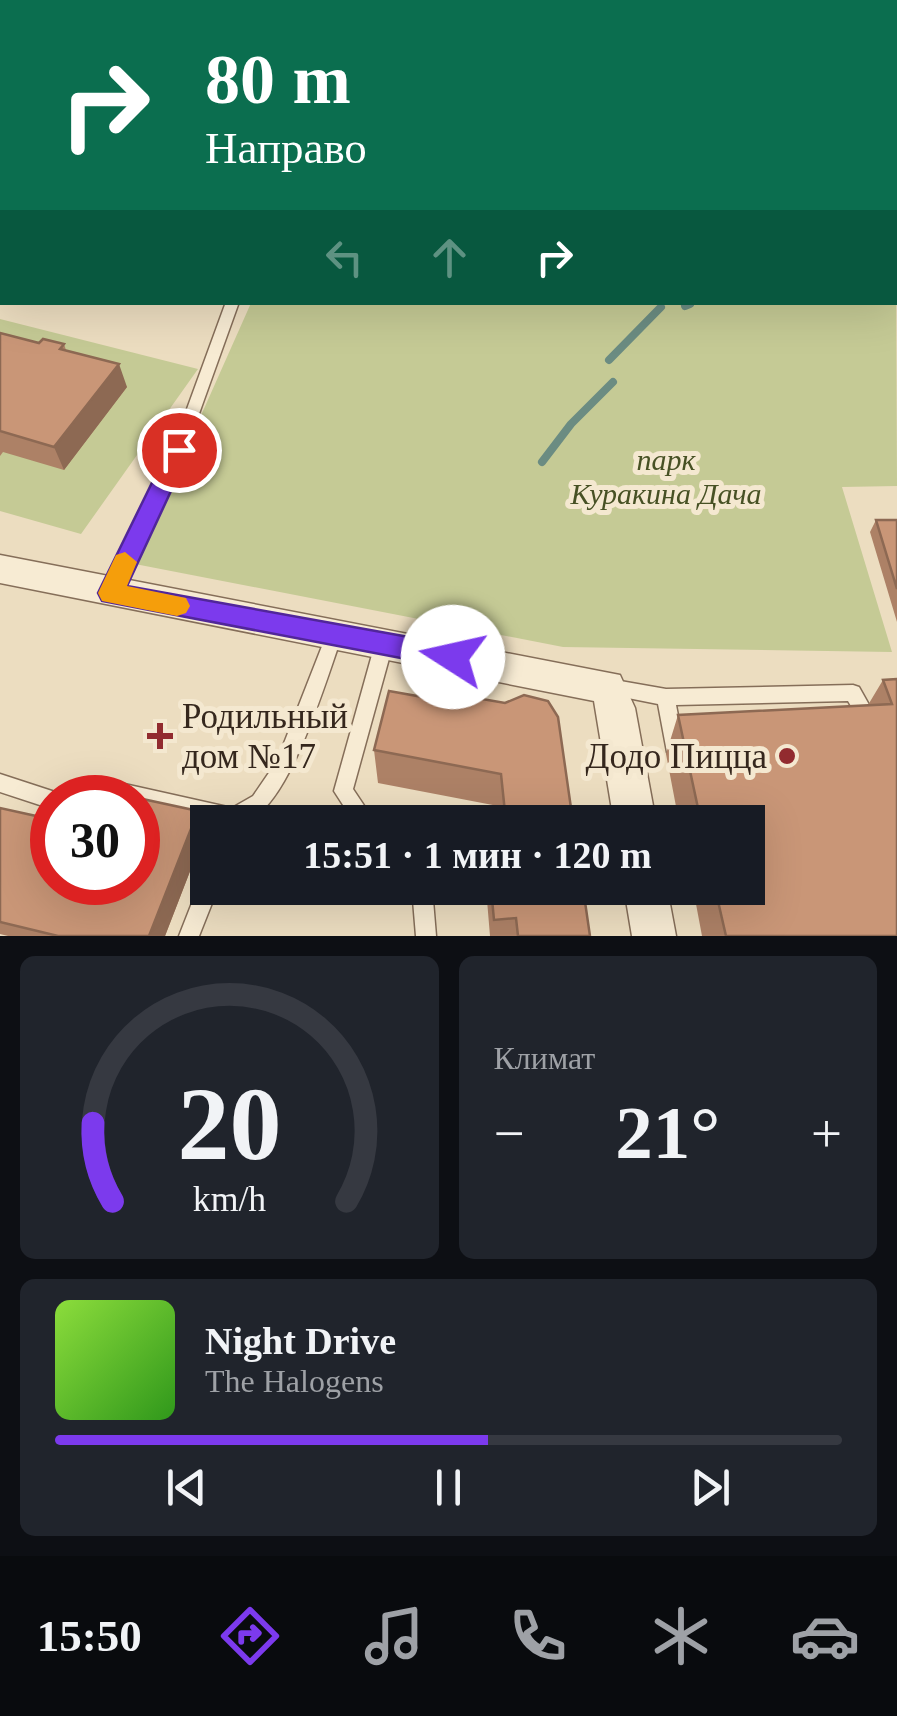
<!DOCTYPE html>
<html lang="ru">
<head>
<meta charset="utf-8">
<style>
  body { margin:0; font-family:Georgia,serif; background:#20242c; color:#f1f3f6; height:100vh; display:flex; flex-direction:column; font-size:38px; white-space:nowrap }
  * { box-sizing:border-box; margin:0 }
  p { font-size:32px; color:#9ea1a6 }
  .icon { flex:none; width:55px; height:55px; fill:none; stroke:currentColor; stroke-width:2; stroke-linecap:round; stroke-linejoin:round }
  .map { position:relative; height:936px; overflow:hidden }
  .side { display:flex; flex-direction:column; gap:20px; padding:20px; background:#0d0f14; flex:1 }
  .side>* { flex:none }
  .guide { position:absolute; left:0px; top:0px; width:898px; height:305px; box-shadow:0 10px 40px #0002; background:#0b6e4f; color:#fff; overflow:hidden }
  .speed { position:absolute; left:30px; top:775px; display:flex; gap:20px; font-size:50px; font-weight:700; text-align:center }
  .speed>* { display:grid; place-content:center; width:130px; height:130px; border-radius:50%; background:#171b24; box-shadow:0 10px 40px #0002; line-height:1 }
  .speed .limit { border:15px solid #d22; background:#fff; color:#111 }
  .pin { position:absolute; display:grid; place-items:center; width:85px; height:85px; color:#fff; margin:-42px; border:5px solid #fff; border-radius:50%; box-shadow:0 2px 10px #0007 }
  .me { position:absolute; width:110px; margin:-55px; rotate:280deg; stroke-linejoin:round; filter:drop-shadow(0 0 8px #0008) }
  .turn { display:flex; align-items:center; gap:35px; height:210px; padding:0 40px; font-size:45px }
  .turn .icon { width:130px; height:130px; stroke-width:2.5 }
  .turn b { display:block; font-size:70px; line-height:85px }
  .lanes { display:flex; align-items:center; height:95px; padding:0 40px; background:#0003; justify-content:center; gap:50px; direction:ltr }
  .lanes .off { opacity:.35 }
  .big { font-size:75px; font-weight:800; line-height:1.1 }
  .side .tile { flex:1; display:flex; flex-direction:column; justify-content:center; gap:15px; min-width:0; padding:0 35px; border-radius:15px; background:#20242c }
  .side .dial { align-items:center; gap:0 }
  .dial svg { height:260px; overflow:visible; fill:none; stroke:#363941; stroke-width:7; stroke-linecap:round; text-anchor:middle }
  .dial text { fill:#f1f3f6; stroke:none }
  .song { display:flex; align-items:center; gap:30px }
  .cover { width:120px; height:120px; border-radius:15px; background:linear-gradient(135deg,hsl(90 70% 55%),hsl(110 70% 35%)) }
  .played { height:10px; border-radius:5px; background:linear-gradient(90deg,#7c3aed 55%,#363941 55%) }
  .keys { display:flex; justify-content:space-around; direction:ltr }
  .heat { display:flex; justify-content:space-between; align-items:center; font-size:55px; direction:ltr }
  .side .tiles { flex:1; display:grid; gap:20px; grid-template-columns:1fr 1fr }
  .tile:last-child { grid-column:span 2 }
  .trip { position:absolute; left:190px; top:805px; width:575px; height:100px; border-radius:0px; background:#171b24; box-shadow:0 10px 40px #0002; font-weight:800; line-height:100px; text-align:center }
  .dock { display:flex; height:160px; justify-content:space-around; align-items:center; background:#090b0e; color:#9ea1a6 }
  .dock .icon { width:70px; height:70px }
  .dock .current { color:#7c3aed }
  .dock b { font-size:45px; color:#f1f3f6 }
  .map>svg:first-child { display:block }
  .green { fill:#c5ca95 }
  .lines { fill:none; stroke-linecap:round; stroke-linejoin:round }
  .stream { stroke:#6b8c82; stroke-width:8 }
  .lane-casing { stroke:#856e59; stroke-width:3 }
  .street-casing { stroke:#856e59; stroke-width:3 }
  .lane { fill:#f7ebd3; fill-rule:evenodd }
  .street { fill:#f7ebd3; fill-rule:evenodd }
  .wall { fill:#ad8166 }
  .shaded-wall { fill:#8d6953 }
  .building { fill:#c99677; stroke:#8d6953; stroke-width:2.5 }
  .route { fill:#7c3aed; stroke:#51269a; stroke-width:2.5 }
  .slow { fill:#f59e0b }
  .poi-dot { fill:#922b2f; stroke:#f4e8d0; stroke-width:4 }
  .labels { text-anchor:middle; dominant-baseline:central; stroke-width:10; stroke-linejoin:round; paint-order:stroke }
  .park-label { font-size:30px; font-style:italic; fill:#475124; stroke:#f4e8d0 }
  .near-poi-label { font-size:35px; fill:#35271d; stroke:#f4e8d0; text-anchor:start }
</style>
</head>
<body>
<div class="map">
<svg width="897" height="936" viewBox="0 0 897 936">
  <rect width="100%" height="100%" fill="#ecddc0"/>
  <path class="green" d="M370,0h495v2h-491z
    M895,48l2,438 -55,1 50,165 -329,-5 -428,-83 116,-261 644,-1z
    M0,319l198,50 -117,165 -81,-23z"/>
  <g class="lines">
    <path class="stream" d="M685,306l5,-2
      M609,360l52,-53
      M542,462l29,-38 42,-42"/>
    <g class="lane-casing">
      <path id="lane" d="M226,302h13l-53,148 -69,148 -6,2 -6,-2 -2,-5 69,-143z
        M334,629l6,2 2,5c-16,43 -53,174 -98,186 -25,7 -80,-11 -106,-17v-7h-40l2,-6 20,-9 112,25 21,-12 24,-35 49,-125 2,-5z
        M384,637l6,2 3,5 -40,145 22,33h-21l-20,-31 41,-147 3,-5z
        M609,679l57,10 187,-4 6,2 18,32 -3,6 -6,2 -6,-2 -14,-24 -172,4 9,47 -3,6 -6,2 -6,-2 -3,-6 -9,-48 -55,-11 -3,-6 3,-6z
        M0,774l52,17 7,3 1,4h-8v11l-52,-17z
        M208,877v11h10l-19,48h-20l22,-56z
        M412,888h20l4,48h-20z"/>
    </g>
    <g class="street-casing">
      <path id="street" d="M0,555l620,120 15,33 21,114h-42l-20,-121 -594,-118z
        M624,888h43l9,48h-44z"/>
    </g>
    <use href="#lane" class="lane"/>
    <use href="#street" class="street"/>
  </g>
  <path class="wall" d="M0,333l39,10 25,1 2,6 61,37 -63,83 -61,-18 -3,4z
    M876,520h21v102l-27,-90z
    M897,679v257h-195l-9,-48h55v-66h-69l-13,-68 12,-39 190,-10 15,-25z
    M389,691l184,131h-73l-2,-16 -120,-23 -4,-33z
    M0,808l52,74h86l60,-71 8,19 -41,106h-157l-8,-2z
    M486,888h97l7,48h-100z"/>
  <path class="shaded-wall" d="M2,131v19l-2,-6v-10z
    M2,250v16l-2,2v-16z
    M119,364l8,23 -63,83 -10,-23z
    M198,811l8,19 -41,106h-16z
    M45,818l7,12v17l-19,-4z"/>
  <path class="building" d="M54,0h103l4,2h-113z
    M2,23v35l-2,-2v-32z
    M0,92h2v39l-2,3z
    M0,218l2,1v31l-2,2z
    M0,333l39,10 4,-4 21,5 -4,5 59,15 -65,83 -54,-16z
    M876,520h21v69z
    M897,679v257h-171l-11,-48h33v-66h-47l-23,-107 214,-11 -9,-24z
    M389,691l45,8 2,-8 69,12 19,-8 24,6 10,16 15,105h-67l-5,-48 -127,-24z
    M118,794l18,4h-19z
    M138,798l60,13 -49,125h-91l-58,-14v-114l45,10 -12,25 19,4v35h86z
    M491,888h92l7,48h-72l-2,-18 -22,2z"/>
  <path class="route" d="M179,442l11,8 -63,136 326,59 9,4 4,8 -4,8 -9,3 -351,-67 -4,-8 70,-143z"/>
  <path class="slow" d="M125,552l12,10 -10,24 59,12 4,8 -4,7 -9,3 -75,-15 -4,-8 18,-38z"/>
  <g class="poi-dot">
    <path d="M155 721h10v10h10v10h-10v10h-10v-10h-10v-10h10z"/>
    <circle cx="787" cy="756" r="10"/>
  </g>
  <g class="labels">
    <g class="park-label">
      <text x="666" y="459">парк<tspan x="666" dy="34">Куракина Дача</tspan></text>
    </g>
    <g class="near-poi-label">
      <text x="182" y="716">Родильный<tspan x="182" dy="40">дом №17</tspan></text>
      <text x="767" y="756" text-anchor="end">Додо Пицца</text>
    </g>
  </g>
</svg>
<div class="speed"><div class="limit">30</div></div>
<div class="pin" style="left:179px;top:450px;background:#d93025"><svg class="icon" aria-label="arrive" viewBox="0 0 24 24"><path d="M6 21V4h12l-3 4 3 4H6"/></svg></div>
<svg class="me" style="left:453px;top:657px" viewBox="-20 -20 40 40"><circle r="19" fill="#fff"/><path d="M0-13L10 11 0 6-10 11z" fill="#7c3aed"/></svg>
<div class="trip">15:51 · 1 мин · 120 m</div>
<div class="guide">
<div class="turn"><svg class="icon" aria-label="right" viewBox="0 0 24 24"><path d="M7 20v-9h11M14 6l5 5-5 5"/></svg><div><b>80 m</b>Направо</div></div>
<div class="lanes"><svg class="icon off" aria-label="left" viewBox="0 0 24 24"><path d="M17 20v-9H6M10 6l-5 5 5 5"/></svg><svg class="icon off" aria-label="ahead" viewBox="0 0 24 24"><path d="M12 20V5M6 11l6-6 6 6"/></svg><svg class="icon" aria-label="right" viewBox="0 0 24 24"><path d="M7 20v-9h11M14 6l5 5-5 5"/></svg></div>
</div>
</div>
<section class="side">
<div class="tiles">
<div class="tile dial"><svg viewBox="0 0 100 80">
<path d="M14 69A42 42 0 1 1 86 69"/>
<path d="M14 69A42 42 0 0 1 8 45" stroke="#7c3aed"/>
<text x="50" y="56" font-size="32" font-weight="700">20</text>
<text x="50" y="72" font-size="11">km/h</text>
</svg></div>
<div class="tile"><p>Климат</p>
<div class="heat"><a>−</a><b class="big">21°</b><a>+</a></div>
</div>
<div class="tile">
<div class="song"><i class="cover"></i><div><b>Night Drive</b><p>The Halogens</p></div></div>
<div class="played"></div>
<div class="keys"><svg class="icon" aria-label="previous" viewBox="0 0 24 24"><path d="M18 5L8 12l10 7zM5 5v14"/></svg><svg class="icon" aria-label="pause" viewBox="0 0 24 24"><path d="M8 5v14M16 5v14"/></svg><svg class="icon" aria-label="next" viewBox="0 0 24 24"><path d="M6 5l10 7-10 7zM19 5v14"/></svg></div>
</div>
</div>
</section>
<nav class="dock">
<b>15:50</b>
<svg class="icon current" aria-label="directions" viewBox="0 0 24 24"><path d="M12 3l9 9-9 9-9-9zM9 14v-3h6M13 9l2 2-2 2"/></svg>
<svg class="icon" aria-label="music" viewBox="0 0 24 24"><path d="M9 18V5l10-2v13"/><circle cx="6" cy="18" r="3"/><circle cx="16" cy="16" r="3"/></svg>
<svg class="icon" aria-label="phone" viewBox="0 0 24 24"><path d="M5 4h4l2 5-3 2q2 4 5 5l2-3 5 2v4C11 20 4 13 5 4z"/></svg>
<svg class="icon" aria-label="climate" viewBox="0 0 24 24"><path d="M12 3v18M4 7l16 10M4 17L20 7"/></svg>
<svg class="icon" aria-label="car" viewBox="0 0 24 24"><path d="M5 17H2v-5l4-1 3-4h7l3 4 3 1v5h-3M9 17h6M6 11h13"/><circle cx="7" cy="17" r="2"/><circle cx="17" cy="17" r="2"/></svg>
</nav>
</body>
</html>
